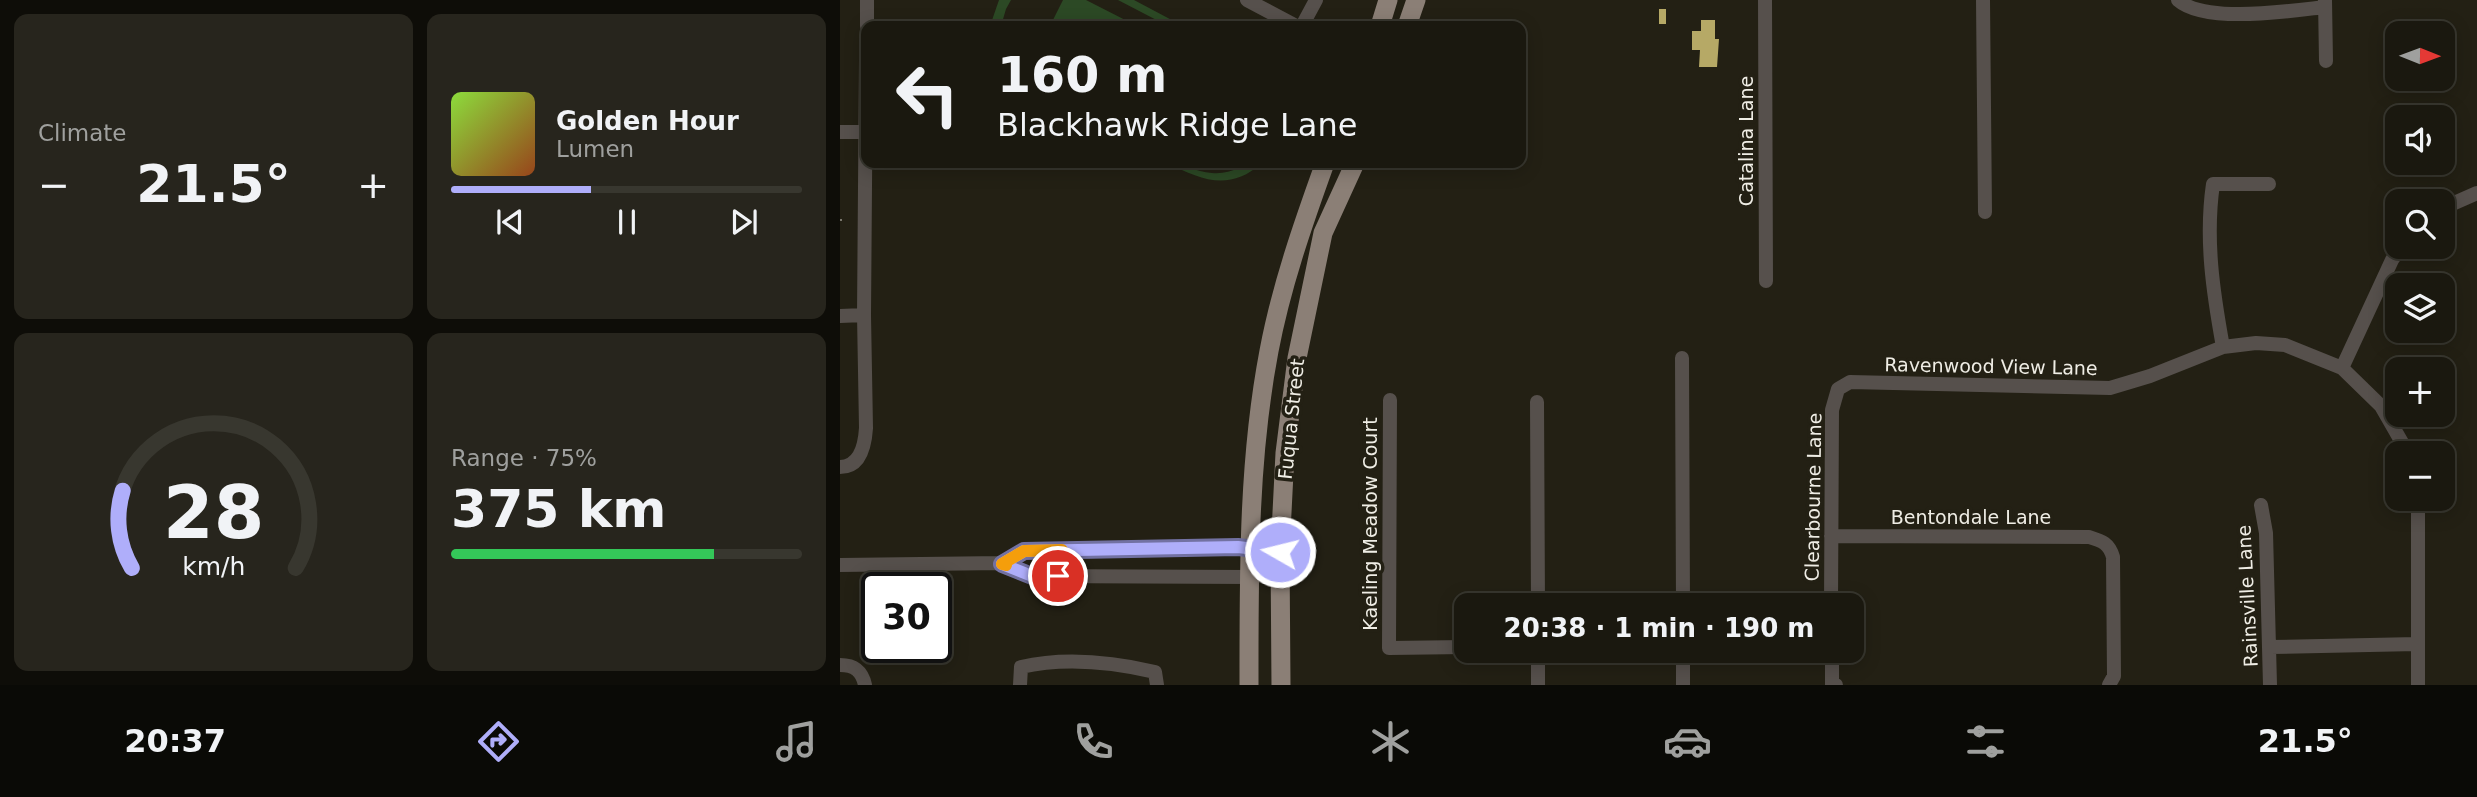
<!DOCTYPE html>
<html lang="en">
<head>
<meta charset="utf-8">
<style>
  body { margin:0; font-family:"DejaVu Sans",sans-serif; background:#27251d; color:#f1f3f6; height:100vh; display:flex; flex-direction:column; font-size:26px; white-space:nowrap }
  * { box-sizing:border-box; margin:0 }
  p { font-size:23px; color:#9fa09e }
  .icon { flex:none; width:38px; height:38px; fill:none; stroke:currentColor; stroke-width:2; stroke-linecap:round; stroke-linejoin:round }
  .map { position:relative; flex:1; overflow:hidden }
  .drawer { display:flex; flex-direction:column; gap:14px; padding:14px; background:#0e0d08; width:840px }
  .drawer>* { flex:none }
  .banner { position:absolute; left:21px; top:21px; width:665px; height:147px; border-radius:14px; box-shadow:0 4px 18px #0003,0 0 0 2px #38372f; background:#1a180f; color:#f1f3f6; overflow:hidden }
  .needle { width:46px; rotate:91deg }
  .tools { position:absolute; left:1545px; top:21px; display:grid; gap:14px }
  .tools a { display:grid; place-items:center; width:70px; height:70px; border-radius:14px; background:#1a180f; box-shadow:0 4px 18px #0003,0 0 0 2px #38372f; font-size:35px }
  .speed { position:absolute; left:21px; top:572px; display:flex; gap:14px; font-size:35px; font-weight:700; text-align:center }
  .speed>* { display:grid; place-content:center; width:91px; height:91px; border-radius:50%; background:#1a180f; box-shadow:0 4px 18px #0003,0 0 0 2px #38372f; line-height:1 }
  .speed .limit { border:4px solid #111; border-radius:10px; background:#fff; color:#111 }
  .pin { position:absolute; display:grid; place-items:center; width:60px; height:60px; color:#fff; margin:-30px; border:4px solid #fff; border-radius:50%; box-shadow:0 2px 7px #0007 }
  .me { position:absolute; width:77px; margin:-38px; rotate:278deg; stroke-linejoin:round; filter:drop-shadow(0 0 5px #0008) }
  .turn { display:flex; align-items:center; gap:24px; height:147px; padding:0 21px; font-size:32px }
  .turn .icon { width:91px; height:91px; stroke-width:2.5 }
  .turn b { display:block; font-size:49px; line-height:60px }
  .big { font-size:52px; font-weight:700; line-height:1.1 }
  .drawer .widget { flex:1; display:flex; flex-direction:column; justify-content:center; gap:10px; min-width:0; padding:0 24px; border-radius:14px; background:#27251d }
  .drawer .dial { align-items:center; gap:0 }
  .dial svg { height:182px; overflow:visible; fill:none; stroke:#38372f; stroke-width:7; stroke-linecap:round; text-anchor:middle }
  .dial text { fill:#f1f3f6; stroke:none }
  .song { display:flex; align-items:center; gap:21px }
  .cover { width:84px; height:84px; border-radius:10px; background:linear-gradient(135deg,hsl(90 70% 55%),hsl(20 70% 35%)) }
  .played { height:7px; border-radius:4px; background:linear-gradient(90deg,#afaefa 40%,#38372f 40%) }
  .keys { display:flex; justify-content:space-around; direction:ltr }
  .heat { display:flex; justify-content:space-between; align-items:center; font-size:38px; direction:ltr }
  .charge { height:10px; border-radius:5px; background:linear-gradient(90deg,#34c759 75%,#38372f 0) }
  .drawer .tiles { flex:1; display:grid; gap:14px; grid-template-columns:repeat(2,1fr) }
  .trip { position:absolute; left:614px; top:593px; width:410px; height:70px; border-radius:14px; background:#1a180f; box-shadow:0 4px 18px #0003,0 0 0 2px #38372f; font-weight:700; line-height:70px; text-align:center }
  .tab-bar { display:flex; height:112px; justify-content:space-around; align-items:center; background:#0a0a06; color:#9fa09e }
  .tab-bar .icon { width:49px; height:49px }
  .tab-bar .current { color:#afaefa }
  .tab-bar b { font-size:32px; color:#f1f3f6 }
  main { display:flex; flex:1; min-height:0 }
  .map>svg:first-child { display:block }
  .green { fill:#2c4925 }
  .building { fill:#b6a966 }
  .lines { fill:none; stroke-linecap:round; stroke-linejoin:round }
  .path { stroke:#7a776d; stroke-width:2; stroke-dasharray:2 5; stroke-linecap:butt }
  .minor { stroke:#56504c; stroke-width:14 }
  .major { stroke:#8b7f76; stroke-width:19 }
  .route-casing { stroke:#7271a2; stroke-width:18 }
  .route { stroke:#afaefa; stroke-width:12 }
  .slow { stroke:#f59e0b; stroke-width:12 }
  .labels { text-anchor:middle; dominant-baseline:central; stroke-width:7; stroke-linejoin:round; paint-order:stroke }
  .street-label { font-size:19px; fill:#efede5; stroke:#232014 }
</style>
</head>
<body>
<main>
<section class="drawer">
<div class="tiles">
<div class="widget"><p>Climate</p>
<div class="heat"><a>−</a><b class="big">21.5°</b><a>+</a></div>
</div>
<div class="widget">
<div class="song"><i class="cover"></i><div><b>Golden Hour</b><p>Lumen</p></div></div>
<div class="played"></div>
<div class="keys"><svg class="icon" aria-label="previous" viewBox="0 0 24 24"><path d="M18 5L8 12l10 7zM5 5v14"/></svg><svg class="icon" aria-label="pause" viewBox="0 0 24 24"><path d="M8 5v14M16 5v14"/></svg><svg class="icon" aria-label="next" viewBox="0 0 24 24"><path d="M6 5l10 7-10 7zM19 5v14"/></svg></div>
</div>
<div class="widget dial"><svg viewBox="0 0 100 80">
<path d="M14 69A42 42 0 1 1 86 69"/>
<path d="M14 69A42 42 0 0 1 10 35" stroke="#afaefa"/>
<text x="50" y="56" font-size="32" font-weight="700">28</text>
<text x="50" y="72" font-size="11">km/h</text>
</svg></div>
<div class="widget"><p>Range · 75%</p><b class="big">375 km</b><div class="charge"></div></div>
</div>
</section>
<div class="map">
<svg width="1637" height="685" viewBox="0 0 1637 685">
  <rect width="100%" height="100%" fill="#232014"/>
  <path class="green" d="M159,0h12l-5,9 -5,17h-11z
    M223,0h23l51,26h-87z
    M278,0h16l49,26h-15z
    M327,163c17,0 28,9 45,10 19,2 32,-10 50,-10 -33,29 -60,17 -95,0z"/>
  <path class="building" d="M819,9h7v15h-7z
    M861,20h14v19h4l-2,28h-18l1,-17h-8v-19h9z"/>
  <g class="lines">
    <path class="path" d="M0,220h3"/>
    <path class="minor" d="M407,0l49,26
      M925,0l1,281
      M1143,0l2,212
      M1338,0c27,24 111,11 147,7
      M1485,0l1,61
      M27,26v-26
      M462,26l14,-26
      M0,132h26
      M1603,208l34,-15
      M0,316l24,-1
      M1383,347c-10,-55 -18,-108 -10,-163h56
      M842,358l1,248
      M1502,368l50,-108 9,-13
      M550,400l-1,248 77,-1
      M697,402l1,204
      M0,467c21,0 25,-23 26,-39l-2,-113 2,-255
      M1578,499v186
      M1421,505l5,28 4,152
      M991,536l258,1c13,4 20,6 24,20l1,119 -5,9
      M162,563l22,-12 214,-4 42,5
      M0,565l162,-2 31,13 216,1 32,-5
      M991,606l1,-196 6,-21 12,-7 260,6 40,-12 73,-29 33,-4 29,2 57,23 39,38 27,47
      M1430,647l147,-3
      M698,651v34
      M843,651v34
      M992,651v34h4
      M0,665c15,0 22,6 25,20
      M180,685l1,-18c44,-10 91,-5 134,5l2,13"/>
    <path class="major" d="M540,26l8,-26
      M567,26l9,-26
      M409,685c0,-112 -1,-224 20,-334 12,-64 34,-127 56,-188
      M441,685l-1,-133 5,-99 12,-95 26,-125 32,-70"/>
  </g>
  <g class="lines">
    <g class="route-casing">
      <path id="route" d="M218,576h-26l-30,-12 22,-13 214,-4 42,5"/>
    </g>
    <use href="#route" class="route"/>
    <path class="slow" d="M166,565l-4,-1 22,-13 38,-1"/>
  </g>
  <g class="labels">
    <g class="street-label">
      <text transform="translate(906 141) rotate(-90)">Catalina Lane</text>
      <text transform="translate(1151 366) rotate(1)">Ravenwood View Lane</text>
      <text transform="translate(451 419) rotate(-84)">Fuqua Street</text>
      <text transform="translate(973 497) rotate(-89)">Clearbourne Lane</text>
      <text x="1131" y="517">Bentondale Lane</text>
      <text transform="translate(530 524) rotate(-90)">Kaeling Meadow Court</text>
      <text transform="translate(1407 596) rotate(-93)">Rainsville Lane</text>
    </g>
  </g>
</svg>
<div class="tools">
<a><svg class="needle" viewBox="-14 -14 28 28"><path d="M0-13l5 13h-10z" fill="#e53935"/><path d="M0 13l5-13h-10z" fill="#9fa09e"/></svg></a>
<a><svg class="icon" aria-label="sound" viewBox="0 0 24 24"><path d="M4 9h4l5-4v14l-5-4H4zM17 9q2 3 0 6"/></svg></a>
<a><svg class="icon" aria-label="search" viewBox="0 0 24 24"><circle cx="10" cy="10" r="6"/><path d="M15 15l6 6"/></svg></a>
<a><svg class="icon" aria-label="layers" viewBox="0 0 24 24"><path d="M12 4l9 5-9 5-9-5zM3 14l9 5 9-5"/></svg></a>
<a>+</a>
<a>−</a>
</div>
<div class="speed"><div class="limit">30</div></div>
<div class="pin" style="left:218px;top:576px;background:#d93025"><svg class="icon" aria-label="arrive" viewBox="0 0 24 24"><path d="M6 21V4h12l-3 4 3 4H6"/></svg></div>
<svg class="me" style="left:440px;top:552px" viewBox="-20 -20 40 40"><circle r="17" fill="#afaefa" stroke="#fff" stroke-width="3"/><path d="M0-11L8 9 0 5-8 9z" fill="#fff"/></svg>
<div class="trip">20:38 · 1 min · 190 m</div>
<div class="banner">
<div class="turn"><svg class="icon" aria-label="left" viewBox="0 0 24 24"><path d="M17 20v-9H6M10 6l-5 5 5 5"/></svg><div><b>160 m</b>Blackhawk Ridge Lane</div></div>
</div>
</div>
</main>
<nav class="tab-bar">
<b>20:37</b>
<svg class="icon current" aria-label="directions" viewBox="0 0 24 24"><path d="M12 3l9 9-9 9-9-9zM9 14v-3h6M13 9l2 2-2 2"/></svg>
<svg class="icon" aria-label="music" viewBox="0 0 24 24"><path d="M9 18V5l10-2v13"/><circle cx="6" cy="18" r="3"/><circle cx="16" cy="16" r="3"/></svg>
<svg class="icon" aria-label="phone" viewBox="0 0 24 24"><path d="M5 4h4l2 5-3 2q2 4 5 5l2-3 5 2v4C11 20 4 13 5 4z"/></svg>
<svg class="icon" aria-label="climate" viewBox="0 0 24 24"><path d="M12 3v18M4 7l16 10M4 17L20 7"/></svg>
<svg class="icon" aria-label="car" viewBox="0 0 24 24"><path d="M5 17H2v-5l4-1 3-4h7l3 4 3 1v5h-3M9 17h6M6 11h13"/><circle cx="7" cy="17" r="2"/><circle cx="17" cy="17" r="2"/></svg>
<svg class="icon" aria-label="filters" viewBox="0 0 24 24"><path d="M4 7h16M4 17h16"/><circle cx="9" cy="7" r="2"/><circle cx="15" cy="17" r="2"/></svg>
<b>21.5°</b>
</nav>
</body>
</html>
